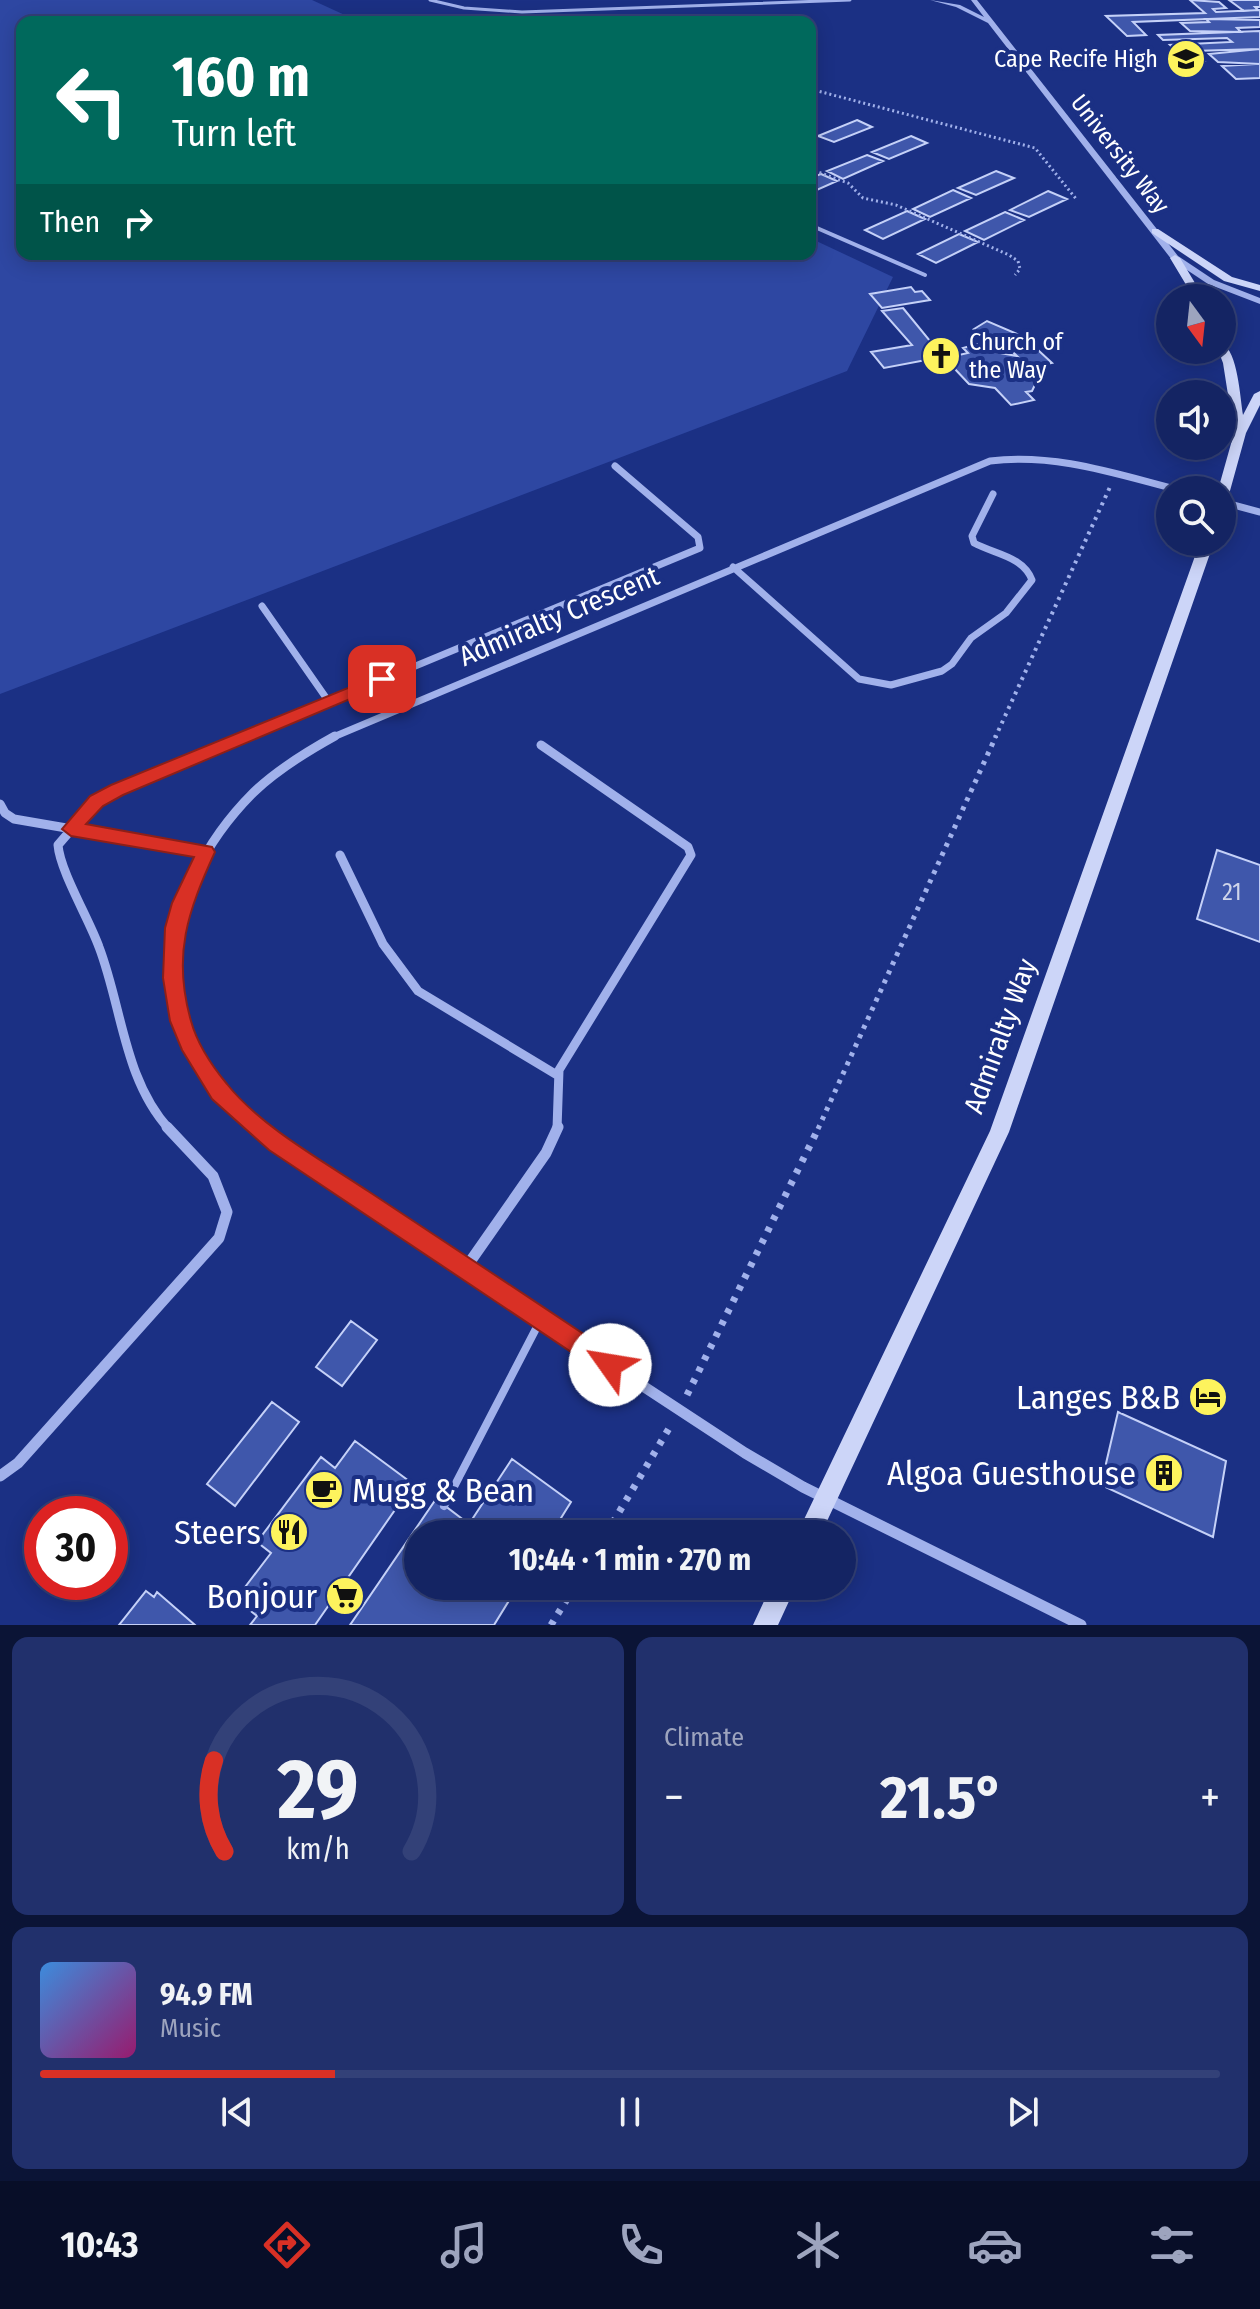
<!DOCTYPE html>
<html lang="en">
<head>
<meta charset="utf-8">
<style>
  body { margin:0; font-family:"Fira Sans Condensed",sans-serif; background:#21306c; color:#f1f3f6; height:100vh; display:flex; flex-direction:column; font-size:30px; white-space:nowrap }
  * { box-sizing:border-box; margin:0 }
  p { font-size:26px; color:#9da4be }
  .icon { flex:none; width:44px; height:44px; fill:none; stroke:currentColor; stroke-width:2; stroke-linecap:round; stroke-linejoin:round }
  .map { position:relative; height:1625px; overflow:hidden }
  .side { display:flex; flex-direction:column; gap:12px; padding:12px; background:#0b1436; flex:1 }
  .side>* { flex:none }
  .banner { position:absolute; left:16px; top:16px; width:800px; height:244px; border-radius:16px; box-shadow:0 4px 20px #0003,0 0 0 2px #334178; background:#00695c; color:#fff; overflow:hidden }
  .needle { width:52px; rotate:165deg }
  .fabs { position:absolute; left:1156px; top:284px; display:grid; gap:16px }
  .fabs a { display:grid; place-items:center; width:80px; height:80px; border-radius:50%; background:#142463; box-shadow:0 4px 20px #0003,0 0 0 2px #334178; font-size:40px }
  .speed { position:absolute; left:24px; top:1496px; display:flex; gap:16px; font-size:40px; font-weight:700; text-align:center }
  .speed>* { display:grid; place-content:center; width:104px; height:104px; border-radius:50%; background:#142463; box-shadow:0 4px 20px #0003,0 0 0 2px #334178; line-height:1 }
  .speed .limit { border:12px solid #d22; background:#fff; color:#111 }
  .pin { position:absolute; display:grid; place-items:center; width:68px; height:68px; color:#fff; margin:-34px; border-radius:16px; box-shadow:0 4px 12px #0006 }
  .me { position:absolute; width:88px; margin:-44px; rotate:302deg; stroke-linejoin:round; filter:drop-shadow(0 0 6px #0008) }
  .turn { display:flex; align-items:center; gap:28px; height:168px; padding:0 24px; font-size:36px }
  .turn .icon { width:104px; height:104px; stroke-width:2.5 }
  .turn b { display:block; font-size:56px; line-height:68px }
  .then { display:flex; align-items:center; height:76px; padding:0 24px; background:#0003; gap:16px; font-size:30px }
  .big { font-size:60px; font-weight:700; line-height:1.1 }
  .side .tile { flex:1; display:flex; flex-direction:column; justify-content:center; gap:12px; min-width:0; padding:0 28px; border-radius:16px; background:#21306c }
  .side .dial { align-items:center; gap:0 }
  .dial svg { height:208px; overflow:visible; fill:none; stroke:#334178; stroke-width:7; stroke-linecap:round; text-anchor:middle }
  .dial text { fill:#f1f3f6; stroke:none }
  .song { display:flex; align-items:center; gap:24px }
  .cover { width:96px; height:96px; border-radius:12px; background:linear-gradient(135deg,hsl(210 70% 55%),hsl(320 70% 35%)) }
  .played { height:8px; border-radius:4px; background:linear-gradient(90deg,#d93025 25%,#334178 25%) }
  .keys { display:flex; justify-content:space-around; direction:ltr }
  .heat { display:flex; justify-content:space-between; align-items:center; font-size:44px; direction:ltr }
  .side .tiles { flex:1; display:grid; gap:12px; grid-template-columns:1fr 1fr }
  .tile:last-child { grid-column:span 2 }
  .trip { position:absolute; left:404px; top:1520px; width:452px; height:80px; border-radius:40px; background:#142463; box-shadow:0 4px 20px #0003,0 0 0 2px #334178; font-weight:700; line-height:80px; text-align:center }
  .dock { display:flex; height:128px; justify-content:space-around; align-items:center; background:#080e28; color:#9da4be }
  .dock .icon { width:56px; height:56px }
  .dock .current { color:#d93025 }
  .dock b { font-size:36px; color:#f1f3f6 }
  .map>svg:first-child { display:block }
  .green { fill:#2e47a2 }
  .building { fill:#3f57ab; stroke:#c5d1f8; stroke-width:2 }
  .lines { fill:none; stroke-linecap:round; stroke-linejoin:round }
  .path-far3 { stroke:#a1b1eb; stroke-width:3; stroke-dasharray:2 3; stroke-linecap:butt }
  .path-far2 { stroke:#a1b1eb; stroke-width:4; stroke-dasharray:3 5; stroke-linecap:butt }
  .path-far1 { stroke:#a1b1eb; stroke-width:5; stroke-dasharray:4 6; stroke-linecap:butt }
  .path { stroke:#a1b1eb; stroke-width:7; stroke-dasharray:5 8; stroke-linecap:butt }
  .service-far2 { stroke:#a1b1eb; stroke-width:3 }
  .service-far1 { stroke:#a1b1eb; stroke-width:4 }
  .service { stroke:#a1b1eb; stroke-width:8 }
  .minor-far2 { stroke:#a1b1eb; stroke-width:7 }
  .minor-far1 { stroke:#a1b1eb; stroke-width:9 }
  .minor { stroke:#a1b1eb; stroke-width:11 }
  .tertiary { fill:#a1b1eb; fill-rule:evenodd }
  .secondary { fill:#ccd5f8; fill-rule:evenodd }
  .route { fill:#d93025; stroke:#8d1f18; stroke-width:2 }
  .labels { text-anchor:middle; dominant-baseline:central; stroke-width:8; stroke-linejoin:round; paint-order:stroke }
  .far-poi-label { font-size:24px; fill:#fff; stroke:#1b3084; text-anchor:end }
  .far-street-label { font-size:24px; fill:#fff; stroke:#1b3084 }
  .number-label { font-size:24px; fill:#cfd5ea }
  .street-label { font-size:28px; fill:#fff; stroke:#1b3084 }
  .near-poi-label { font-size:34px; fill:#fff; stroke:#1b3084; text-anchor:end }
</style>
</head>
<body>
<div class="map">
<svg width="1260" height="1625" viewBox="0 0 1260 1625">
  <rect width="100%" height="100%" fill="#1b3084"/>
  <path class="green" d="M0,0h312l48,22h-338v232h788v-16l83,39 -46,94 -847,323z"/>
  <path class="building" d="M1190,0l29,2 7,6 -13,1 3,3 44,-2v7l-127,5 13,13 -19,1 -21,-20 99,-3z
    M1229,0h31v7h-5l3,3 -14,1z
    M1206,19l54,1v7l-23,1 4,4 -51,-1 -9,-8 28,-1z
    M1260,31v18l-66,2 10,10h-17l-17,-16 62,-3 -5,-4 -64,2 -5,-5z
    M1260,49v15l-42,-2 -9,-8z
    M1256,64h4v14l-24,1 -14,-13z
    M857,120l15,7 -38,15 -16,-6z
    M911,136l16,7 -38,16 -17,-7z
    M867,155l16,6 -40,18 -16,-8z
    M996,171l18,7 -38,17 -18,-7z
    M821,174l16,7 -27,12v-15z
    M953,190l18,8 -41,19 -17,-8z
    M1048,191l19,8 -38,18 -19,-7z
    M907,211l18,8 -42,20 -18,-9z
    M1005,212l19,8 -40,20 -19,-9z
    M959,234l19,8 -42,21 -18,-9z
    M911,287l4,5 7,-1 8,9 -48,8 -12,-14z
    M903,308l31,38 7,-1 7,7 11,3 9,-2 -5,-5 14,-4 7,6 33,6 -16,-15 -27,-12 13,-8 37,16 28,26 -15,3 5,4 -10,21 -6,1 8,8 -23,5 -16,-17 -26,-4 -16,-17 -27,-7 -42,8 -13,-16 41,-7 -30,-34z
    M1217,850l43,15v77l-63,-23z
    M351,1321l26,19 -35,46 -26,-19z
    M272,1402l27,20 -64,84 -28,-22z
    M1118,1412l108,49 -13,76 -112,-52z
    M355,1441l58,43 -98,141h-65l7,-9 -21,-17 35,-46 -14,-11 64,-85 14,11z
    M512,1459l59,43 -20,32h-133v52h100l-24,39h-144l86,-126 33,25z
    M146,1591l8,6 3,-5 38,33h-76z"/>
  <g class="lines">
    <path class="path-far3" d="M810,89l225,59 42,52
      M810,169l38,14 15,15 33,7 113,50 9,6 2,8 -5,6"/>
    <path class="path-far2" d="M995,738l115,-251"/>
    <path class="path-far1" d="M818,1129l178,-393"/>
    <path class="path" d="M687,1395l132,-268
      M606,1534l65,-109
      M551,1625l24,-39"/>
    <path class="service-far2" d="M430,0l34,8 58,4 328,-12"/>
    <path class="service-far1" d="M810,225l115,50"/>
    <path class="service" d="M444,1506l96,-185"/>
    <path class="minor-far2" d="M1222,502l38,10
      M733,567l126,112 32,6 51,-14 10,-7 19,-26 35,-25 26,-33c-9,-24 -38,-26 -58,-37l-2,-7 21,-42
      M262,606l67,96
      M242,738l458,-190 -2,-11 -83,-71
      M331,738l659,-277c66,-8 126,13 189,29"/>
    <path class="minor-far1" d="M541,745l147,102 3,8 -132,215 -2,59
      M0,804l5,9 9,6 192,33
      M340,855l43,89 35,47 139,84
      M169,1129c-45,-49 -47,-122 -70,-182 -10,-28 -39,-76 -41,-102l38,-44 151,-65
      M259,1129c-116,-97 -108,-234 -5,-337 24,-23 52,-40 81,-56"/>
    <path class="minor" d="M257,1127l78,57 410,269 58,34 278,138
      M465,1269l81,-116 12,-26
      M0,1476l18,-13 201,-225 8,-26 -14,-36 -46,-49"/>
    <path class="tertiary" d="M930,0l30,5 24,12 -13,-17h6l201,256 36,24 46,18v6l-52,-20 -36,-24 -184,-237 -32,-16z"/>
    <path class="secondary" d="M1152,229h6l74,48 28,8v6l-36,-10 -72,-48z
      M1175,255l5,3 24,40h-10l-24,-40z
      M1222,343c16,9 18,54 21,72l11,-21 6,-3v14l-14,28 -18,65 -6,4v-12h-4l16,-57 -11,-70 -5,-13h4z
      M1200,542h14l-205,590 -188,402h-24l193,-403z
      M771,1586h25l-18,39h-25z"/>
  </g>
  <path class="route" d="M382,674l9,5 -3,4 -265,112 -20,11 -17,18 126,23 3,5c-27,59 -43,103 -24,169 6,22 21,45 36,63 34,43 98,78 144,109 82,54 165,109 247,164l4,8 -4,9 -8,4 -341,-228 -57,-51 -30,-49 -12,-29 -7,-43 2,-50 7,-25 22,-46 -123,-21 -9,-7 28,-33 21,-11z"/>
  <defs>
    <g id="school-disc" transform="scale(2)"><circle r="9.5" fill="#fdf35d" stroke="#1b3084"/><path d="M0-5L7-2L0 1L-7-2ZM-4 1L0 2.5L4 1V4Q0 6-4 4Z" fill="#111"/></g>
    <g id="church-disc" transform="scale(2)"><circle r="9.5" fill="#fdf35d" stroke="#1b3084"/><path d="M-1.2-6h2.4v3.5h3.3v2.4h-3.3V6h-2.4V-.1h-3.3v-2.4h3.3Z" fill="#111"/></g>
    <g id="hotel-disc" transform="scale(2)"><circle r="9.5" fill="#fdf35d" stroke="#1b3084"/><path d="M-6-4.5h1.5V1H6V5H4.5V3h-9V5H-6ZM-4 0a1.8 1.8 0 1 1 3.6 0ZM.5 0V-2.5h3Q6-2.5 6 0Z" fill="#111"/></g>
    <g id="building-disc" transform="scale(2)"><circle r="9.5" fill="#fdf35d" stroke="#1b3084"/><path d="M-4-6H4V6H1V3H-1V6H-4ZM-2.5-4.3h1.7v1.8h-1.7ZM.8-4.3h1.7v1.8H.8ZM-2.5-1h1.7V.8h-1.7ZM.8-1h1.7V.8H.8Z" fill="#111"/></g>
    <g id="cafe-disc" transform="scale(2)"><circle r="9.5" fill="#fdf35d" stroke="#1b3084"/><path d="M-5.5-4.5H6V0H3Q3 3.5 0 3.5H-2.5Q-5.5 3.5-5.5 0ZM3-3.2v2h1.7v-2ZM-6 4.5H4V6H-6Z" fill="#111"/></g>
    <g id="restaurant-disc" transform="scale(2)"><circle r="9.5" fill="#fdf35d" stroke="#1b3084"/><path d="M-5-6h1v4h1v-4h1v4h1v-4h1v5L-1.5 .5V6h-2V.5L-5-1ZM5-6V6H3V1.5H1.5Q1.5-4 5-6Z" fill="#111"/></g>
    <g id="supermarket-disc" transform="scale(2)"><circle r="9.5" fill="#fdf35d" stroke="#1b3084"/><path d="M-6-5.5h2.5l.6 2H6L4.5 2H-2.5L-4.4-4H-6ZM-1.5 3.2a1.3 1.3 0 1 0 .1 0ZM3 3.2a1.3 1.3 0 1 0 .1 0Z" fill="#111"/></g>
  </defs>
  <g fill-rule="evenodd">
    <use href="#school-disc" x="1186" y="59"/>
    <use href="#church-disc" x="941" y="356"/>
    <use href="#hotel-disc" x="1208" y="1397"/>
    <use href="#building-disc" x="1164" y="1473"/>
    <use href="#cafe-disc" x="324" y="1490"/>
    <use href="#restaurant-disc" x="289" y="1532"/>
    <use href="#supermarket-disc" x="345" y="1596"/>
  </g>
  <g class="labels">
    <g class="far-poi-label">
      <text x="1158" y="59">Cape Recife High</text>
      <text x="969" y="342" text-anchor="start">Church of<tspan x="969" dy="28">the Way</tspan></text>
    </g>
    <g class="far-street-label">
      <text transform="translate(1120 154) rotate(52)">University Way</text>
    </g>
    <g class="number-label">
      <text x="1232" y="892">21</text>
    </g>
    <g class="street-label">
      <text transform="translate(559 616) rotate(-23)">Admiralty Crescent</text>
      <text transform="translate(1000 1036) rotate(-70)">Admiralty Way</text>
    </g>
    <g class="near-poi-label">
      <text x="1180" y="1397">Langes B&amp;B</text>
      <text x="1136" y="1473">Algoa Guesthouse</text>
      <text x="352" y="1490" text-anchor="start">Mugg &amp; Bean</text>
      <text x="261" y="1532">Steers</text>
      <text x="317" y="1596">Bonjour</text>
    </g>
  </g>
</svg>
<div class="fabs">
<a><svg class="needle" viewBox="-14 -14 28 28"><path d="M0-13l5 13h-10z" fill="#e53935"/><path d="M0 13l5-13h-10z" fill="#9da4be"/></svg></a>
<a><svg class="icon" aria-label="sound" viewBox="0 0 24 24"><path d="M4 9h4l5-4v14l-5-4H4zM17 9q2 3 0 6"/></svg></a>
<a><svg class="icon" aria-label="search" viewBox="0 0 24 24"><circle cx="10" cy="10" r="6"/><path d="M15 15l6 6"/></svg></a>
</div>
<div class="speed"><div class="limit">30</div></div>
<div class="pin" style="left:382px;top:679px;background:#d93025"><svg class="icon" aria-label="arrive" viewBox="0 0 24 24"><path d="M6 21V4h12l-3 4 3 4H6"/></svg></div>
<svg class="me" style="left:610px;top:1365px" viewBox="-20 -20 40 40"><circle r="19" fill="#fff"/><path d="M0-13L10 11 0 6-10 11z" fill="#d93025"/></svg>
<div class="trip">10:44 · 1 min · 270 m</div>
<div class="banner">
<div class="turn"><svg class="icon" aria-label="left" viewBox="0 0 24 24"><path d="M17 20v-9H6M10 6l-5 5 5 5"/></svg><div><b>160 m</b>Turn left</div></div>
<div class="then">Then<svg class="icon" aria-label="right" viewBox="0 0 24 24"><path d="M7 20v-9h11M14 6l5 5-5 5"/></svg></div>
</div>
</div>
<section class="side">
<div class="tiles">
<div class="tile dial"><svg viewBox="0 0 100 80">
<path d="M14 69A42 42 0 1 1 86 69"/>
<path d="M14 69A42 42 0 0 1 10 34" stroke="#d93025"/>
<text x="50" y="56" font-size="32" font-weight="700">29</text>
<text x="50" y="72" font-size="11">km/h</text>
</svg></div>
<div class="tile"><p>Climate</p>
<div class="heat"><a>−</a><b class="big">21.5°</b><a>+</a></div>
</div>
<div class="tile">
<div class="song"><i class="cover"></i><div><b>94.9 FM</b><p>Music</p></div></div>
<div class="played"></div>
<div class="keys"><svg class="icon" aria-label="previous" viewBox="0 0 24 24"><path d="M18 5L8 12l10 7zM5 5v14"/></svg><svg class="icon" aria-label="pause" viewBox="0 0 24 24"><path d="M8 5v14M16 5v14"/></svg><svg class="icon" aria-label="next" viewBox="0 0 24 24"><path d="M6 5l10 7-10 7zM19 5v14"/></svg></div>
</div>
</div>
</section>
<nav class="dock">
<b>10:43</b>
<svg class="icon current" aria-label="directions" viewBox="0 0 24 24"><path d="M12 3l9 9-9 9-9-9zM9 14v-3h6M13 9l2 2-2 2"/></svg>
<svg class="icon" aria-label="music" viewBox="0 0 24 24"><path d="M9 18V5l10-2v13"/><circle cx="6" cy="18" r="3"/><circle cx="16" cy="16" r="3"/></svg>
<svg class="icon" aria-label="phone" viewBox="0 0 24 24"><path d="M5 4h4l2 5-3 2q2 4 5 5l2-3 5 2v4C11 20 4 13 5 4z"/></svg>
<svg class="icon" aria-label="climate" viewBox="0 0 24 24"><path d="M12 3v18M4 7l16 10M4 17L20 7"/></svg>
<svg class="icon" aria-label="car" viewBox="0 0 24 24"><path d="M5 17H2v-5l4-1 3-4h7l3 4 3 1v5h-3M9 17h6M6 11h13"/><circle cx="7" cy="17" r="2"/><circle cx="17" cy="17" r="2"/></svg>
<svg class="icon" aria-label="filters" viewBox="0 0 24 24"><path d="M4 7h16M4 17h16"/><circle cx="9" cy="7" r="2"/><circle cx="15" cy="17" r="2"/></svg>
</nav>
</body>
</html>
